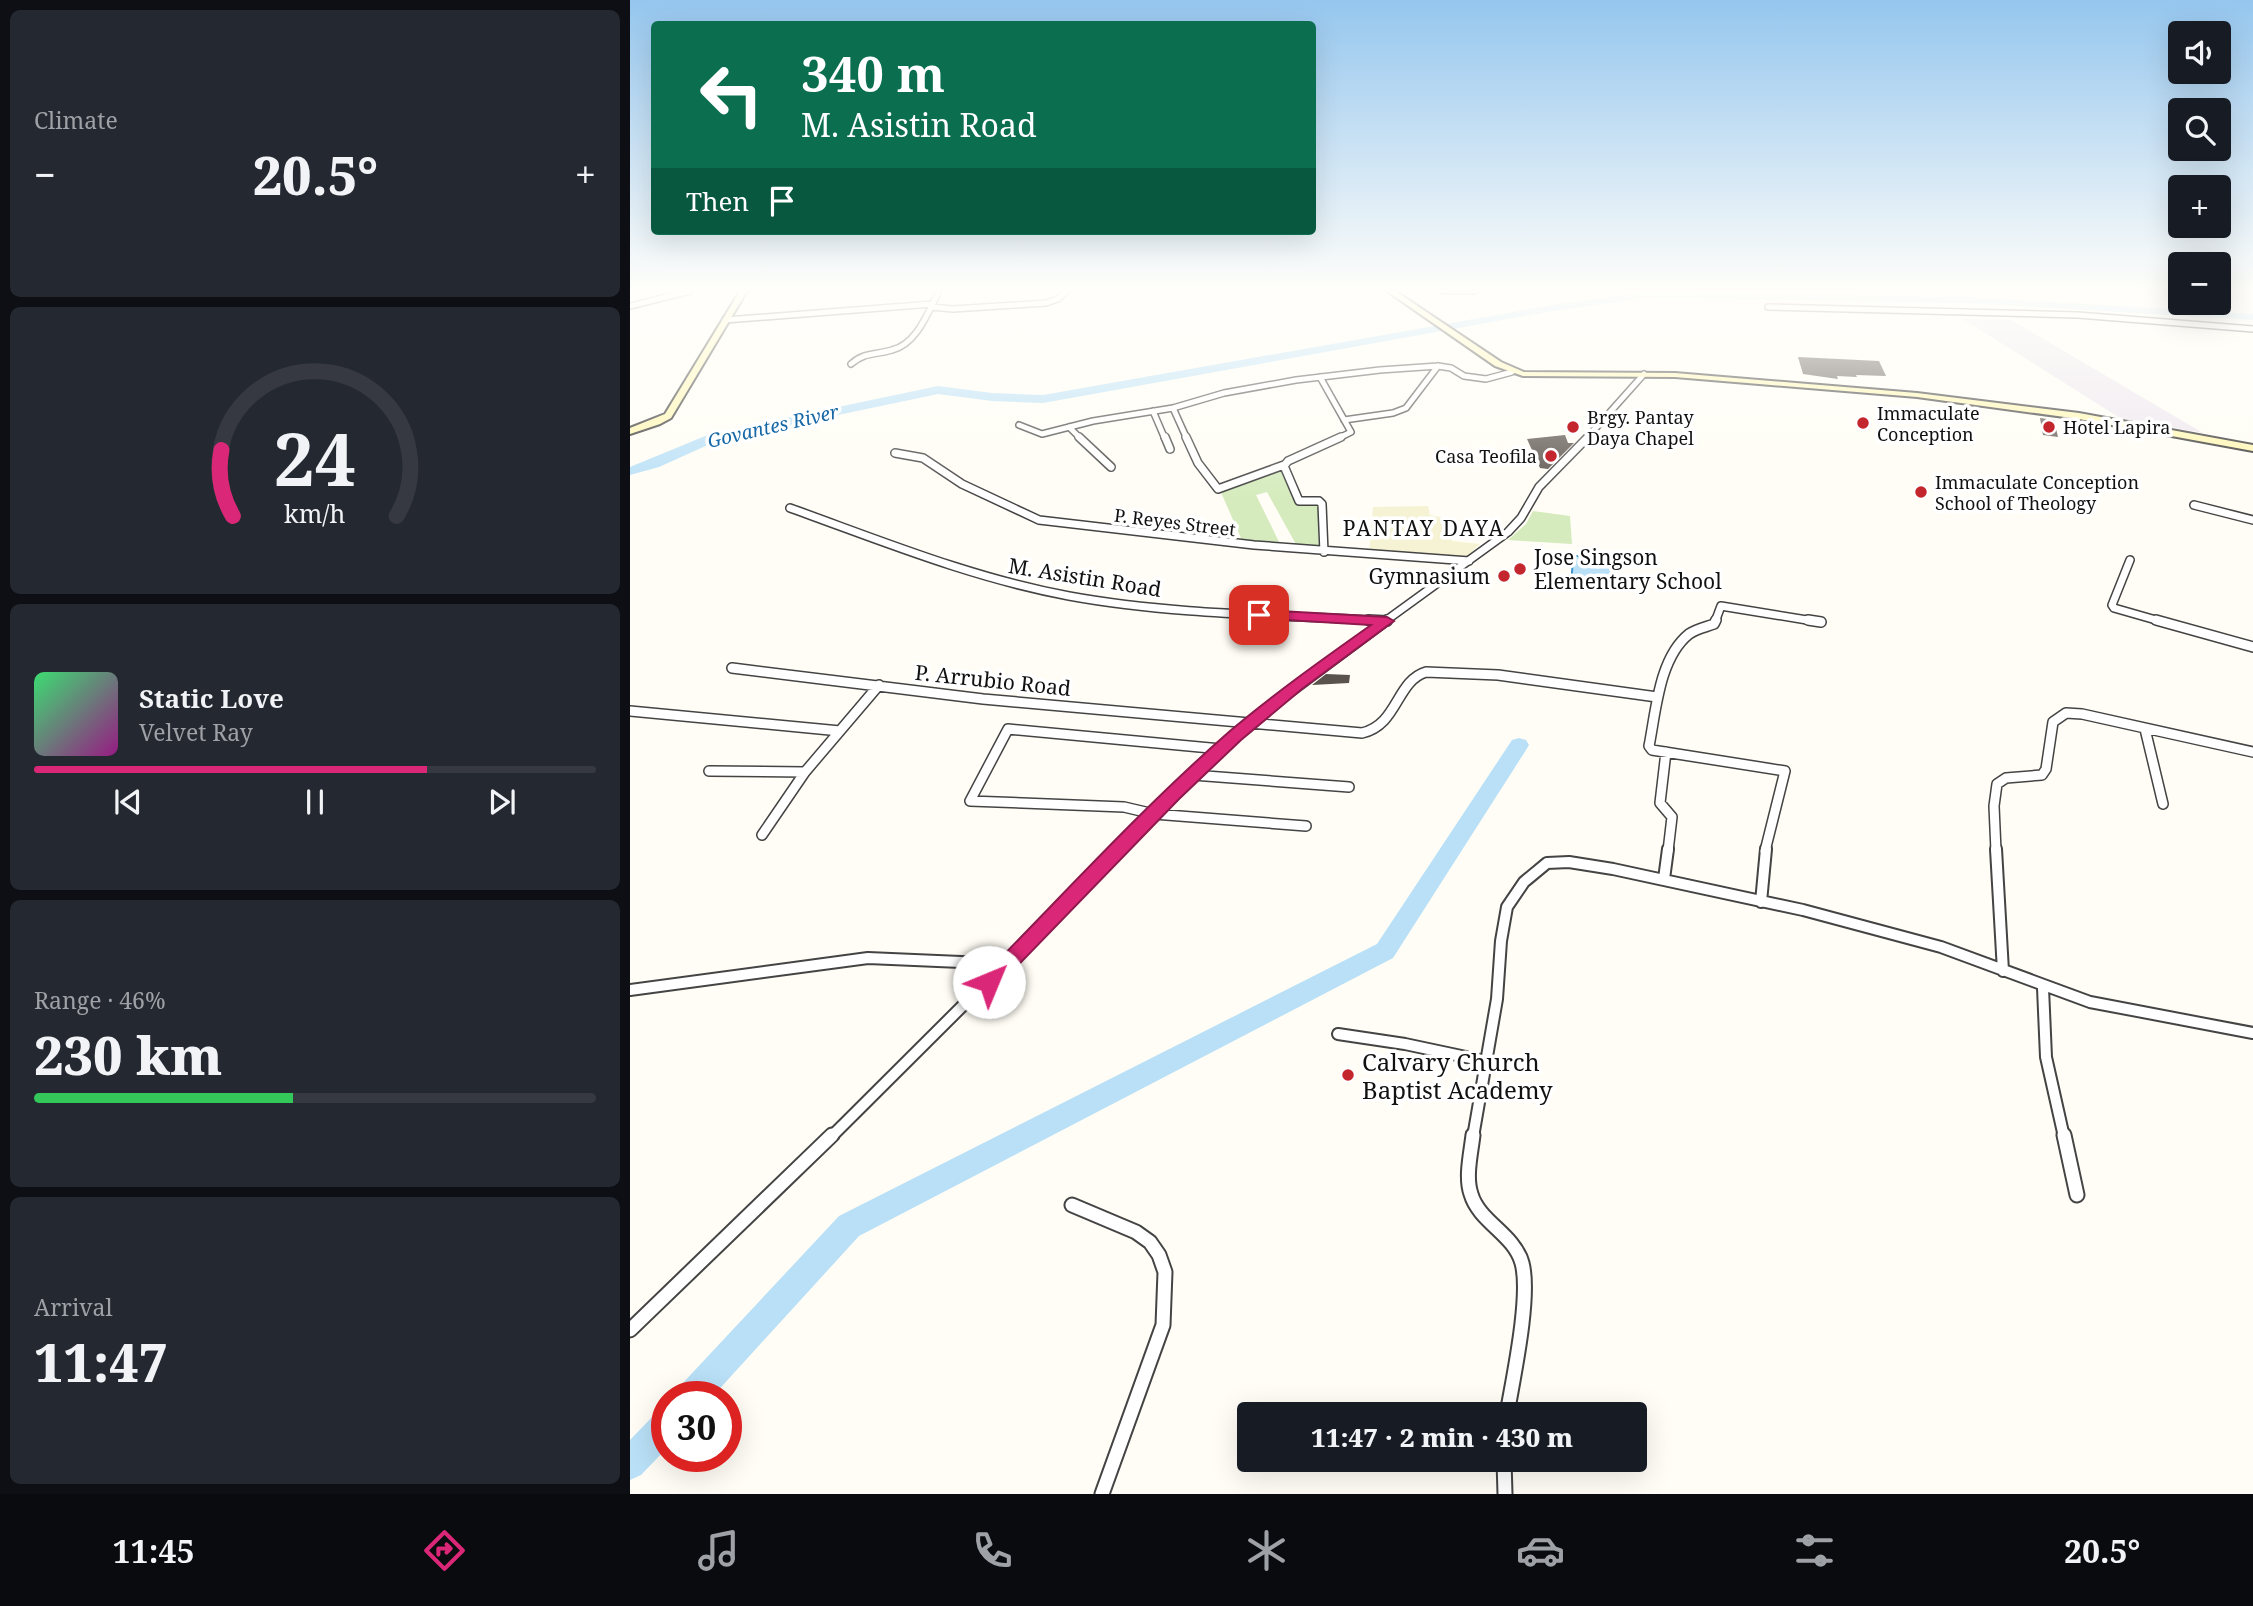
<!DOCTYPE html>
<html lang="en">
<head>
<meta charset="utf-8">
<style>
  body { margin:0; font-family:"Noto Serif",serif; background:#242831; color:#f1f3f6; height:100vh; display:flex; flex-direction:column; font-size:26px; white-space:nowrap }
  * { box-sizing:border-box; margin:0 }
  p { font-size:23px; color:#9ea1a6 }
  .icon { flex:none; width:38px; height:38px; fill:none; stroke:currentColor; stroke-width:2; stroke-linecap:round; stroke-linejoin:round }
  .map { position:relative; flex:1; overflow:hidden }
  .details { display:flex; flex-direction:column; gap:10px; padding:10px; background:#0d0f14; width:630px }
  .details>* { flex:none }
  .guide { position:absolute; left:21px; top:21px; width:665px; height:214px; border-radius:7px; box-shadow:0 7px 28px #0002; background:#0b6e4f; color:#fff; overflow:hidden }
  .buttons { position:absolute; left:1538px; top:21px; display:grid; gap:14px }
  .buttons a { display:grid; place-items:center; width:63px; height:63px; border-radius:7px; background:#171b24; box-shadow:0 7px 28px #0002; font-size:35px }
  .speed { position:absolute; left:21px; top:1381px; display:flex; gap:14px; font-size:35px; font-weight:700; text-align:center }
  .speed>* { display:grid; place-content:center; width:91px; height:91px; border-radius:50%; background:#171b24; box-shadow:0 7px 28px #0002; line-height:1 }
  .speed .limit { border:10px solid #d22; background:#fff; color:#111 }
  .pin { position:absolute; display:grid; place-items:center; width:60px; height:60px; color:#fff; margin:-30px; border-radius:14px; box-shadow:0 4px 10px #0006 }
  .me { position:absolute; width:77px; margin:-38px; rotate:45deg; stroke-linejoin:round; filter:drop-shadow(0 0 5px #0008) }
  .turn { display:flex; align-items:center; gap:24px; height:147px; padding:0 35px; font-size:32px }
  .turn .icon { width:91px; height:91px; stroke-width:2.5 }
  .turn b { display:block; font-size:49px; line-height:60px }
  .then { display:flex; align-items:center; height:66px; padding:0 35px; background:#0003; gap:14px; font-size:26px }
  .big { font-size:52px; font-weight:800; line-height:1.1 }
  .details .card { flex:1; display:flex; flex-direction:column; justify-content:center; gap:10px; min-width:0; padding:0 24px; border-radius:10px; background:#242831 }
  .details .dial { align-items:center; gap:0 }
  .dial svg { height:182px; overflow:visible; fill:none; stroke:#363941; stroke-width:7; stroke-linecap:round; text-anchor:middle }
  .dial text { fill:#f1f3f6; stroke:none }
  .song { display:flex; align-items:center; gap:21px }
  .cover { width:84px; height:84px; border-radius:10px; background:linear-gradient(135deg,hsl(140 70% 55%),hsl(310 70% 35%)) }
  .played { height:7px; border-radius:4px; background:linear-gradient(90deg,#db2777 70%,#363941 70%) }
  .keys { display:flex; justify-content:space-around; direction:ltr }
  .heat { display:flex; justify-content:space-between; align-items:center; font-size:38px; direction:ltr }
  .charge { height:10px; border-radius:5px; background:linear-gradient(90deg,#34c759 46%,#363941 0) }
  .trip { position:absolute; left:607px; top:1402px; width:410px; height:70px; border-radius:7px; background:#171b24; box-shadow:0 7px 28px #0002; font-weight:800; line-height:70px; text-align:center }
  .tab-bar { display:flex; height:112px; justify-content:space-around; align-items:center; background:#090b0e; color:#9ea1a6 }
  .tab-bar .icon { width:49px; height:49px }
  .tab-bar .active { color:#db2777 }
  .tab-bar b { font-size:32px; color:#f1f3f6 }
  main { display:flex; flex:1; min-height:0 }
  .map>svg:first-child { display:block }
  .industrial { fill:#eee6ef }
  .farmland { fill:#f6f3d4 }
  .green { fill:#d5ebbd }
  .water { fill:#b9e0f7; stroke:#3f96cf; stroke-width:2 }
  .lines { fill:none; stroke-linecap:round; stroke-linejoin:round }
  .river { fill:#b9e0f7; fill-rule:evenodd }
  .building { fill:#5a524d }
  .street-far4-casing { stroke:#444; stroke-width:8 }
  .street-far3-casing { stroke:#444; stroke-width:10 }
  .street-far2-casing { stroke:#444; stroke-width:12 }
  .street-far1-casing { stroke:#444; stroke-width:14 }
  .street-casing { stroke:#444; stroke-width:17 }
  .secondary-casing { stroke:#333; stroke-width:4 }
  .street-far4 { stroke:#fff; stroke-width:5 }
  .street-far3 { stroke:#fff; stroke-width:7 }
  .street-far2 { stroke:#fff; stroke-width:9 }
  .street-far1 { stroke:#fff; stroke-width:10 }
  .street { stroke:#fff; stroke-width:13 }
  .secondary { fill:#fff6b0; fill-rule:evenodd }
  .route { fill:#db2777; stroke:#8e194d; stroke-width:2 }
  .poi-dot { fill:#c4262e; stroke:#fff; stroke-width:2.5 }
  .labels { text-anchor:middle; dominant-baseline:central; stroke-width:7; stroke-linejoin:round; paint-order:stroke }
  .far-poi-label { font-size:18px; fill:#111; stroke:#fff; text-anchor:start }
  .far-street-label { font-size:18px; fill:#111; stroke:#fff }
  .far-water-label { font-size:19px; font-style:italic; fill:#1768a6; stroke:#fff }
  .far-quarter-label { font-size:21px; letter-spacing:2px; fill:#111; stroke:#fff }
  .poi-label { font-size:21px; fill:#111; stroke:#fff; text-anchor:start }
  .street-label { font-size:21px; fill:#111; stroke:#fff }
  .near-poi-label { font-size:24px; fill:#111; stroke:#fff; text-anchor:start }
</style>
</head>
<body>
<main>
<section class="details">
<div class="card"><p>Climate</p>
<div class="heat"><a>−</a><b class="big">20.5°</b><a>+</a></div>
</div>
<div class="card dial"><svg viewBox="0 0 100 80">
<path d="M14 69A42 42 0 1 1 86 69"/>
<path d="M14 69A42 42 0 0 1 9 40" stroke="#db2777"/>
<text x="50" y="56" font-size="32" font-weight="700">24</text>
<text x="50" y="72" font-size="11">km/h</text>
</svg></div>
<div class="card">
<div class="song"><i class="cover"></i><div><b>Static Love</b><p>Velvet Ray</p></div></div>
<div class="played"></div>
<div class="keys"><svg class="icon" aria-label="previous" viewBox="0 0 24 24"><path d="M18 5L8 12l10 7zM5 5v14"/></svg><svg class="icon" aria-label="pause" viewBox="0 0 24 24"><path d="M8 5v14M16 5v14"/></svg><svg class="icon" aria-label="next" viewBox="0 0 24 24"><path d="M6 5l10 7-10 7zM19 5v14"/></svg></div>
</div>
<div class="card"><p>Range · 46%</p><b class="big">230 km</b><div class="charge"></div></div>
<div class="card"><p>Arrival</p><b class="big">11:47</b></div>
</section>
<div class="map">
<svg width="1623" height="1494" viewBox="0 0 1623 1494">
  <rect width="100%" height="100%" fill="#fffdf5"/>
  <path class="industrial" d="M1333,319l48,1 192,113 -83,-15z"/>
  <path class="farmland" d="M798,506l2,9 25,5 -3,21 28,3 -13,12 -9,2 -89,-4 4,-47z"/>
  <path class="green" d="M651,468l17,37 20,-1 1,46 -21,-2 -31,-56 -11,3 26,53 -38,-3 -24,-55z
    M903,511l37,5 2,28 -64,-4 18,-16z"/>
  <path class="water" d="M943,556h38l8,32 -48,1z"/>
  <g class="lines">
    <path class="river" d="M1015,292l322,5 286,17v6l-286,-17 -322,-5 -92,13 -510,92 -51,-2 -54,-7 -219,46 -60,27 -29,8v-8l80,-33 228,-48 54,7 51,2 510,-90z
      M889,738l7,2 3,5 -3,5 -133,208 -534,278 -146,160h-36l4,-11 158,-169 538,-272 135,-204z
      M37,1408v40l-26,27 -11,5v-40l26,-27z"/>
  </g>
  <path class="building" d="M1168,357l81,4 7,15 -30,-1 1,2 -20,-1 1,3 -35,-5z
    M1410,418l14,2 4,17 -15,-2z
    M935,435l3,8h6l-26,26 -8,-1 -13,-29z
    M696,674l24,1 -1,8 -37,2z"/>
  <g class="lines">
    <g class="street-far4-casing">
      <path id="street-far4" d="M0,306l60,-15
        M301,307l22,2 93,-6 12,-4 9,-8
        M1138,307l310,8 175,14
        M95,320l207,-16
        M221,364c13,-12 25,-9 41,-14 25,-6 36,-38 47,-59
        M690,377l31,55 -14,7
        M543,408l14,31
        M523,411l12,28
        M714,420l49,-7 13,-5 32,-42
        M389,425l23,9 51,-13 80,-13 51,-15 72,-13 84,-10 58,-4 13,2 13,8 22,3 26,-7
        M439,427l12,12
        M956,439l58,-65"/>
    </g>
    <g class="street-far3-casing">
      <path id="street-far3" d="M449,437l32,30
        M535,437l5,12
        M556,437l12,26 20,26 66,-24
        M265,453l28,5 39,26 77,36 215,25 215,16
        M1564,505l59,15
        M160,508c92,33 182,70 279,88 104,19 213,19 318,25
        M694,552l-2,-48 -3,-3h-20l-15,-35 4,-5 53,-24
        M1500,560l-18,45 2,3 49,14
        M754,622l124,-90 13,-14 18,-31 49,-50
        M1085,622l6,-16 98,16"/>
    </g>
    <g class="street-far2-casing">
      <path id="street-far2" d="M738,620l19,1
        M1086,620l-2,4c-8,3 -18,5 -25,10 -30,24 -33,77 -40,112l3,4 133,21 -20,80
        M1178,620l13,2
        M1526,620l97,27
        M102,668l251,31 379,34c36,-8 34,-52 64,-61l72,3 159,22
        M0,711l210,20
        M1515,729l18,75
        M591,749l-213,-20 -38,72 154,6 30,7 152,12
        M1036,752l-6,51 12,14 -4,34
        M79,771l96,1
        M563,775l156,12
        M132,835l43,-63 74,-87
        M488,851l132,-129 137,-102
        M1366,851l-2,-45 3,-22 9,-6 36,-3 4,-6 7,-47 13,-9 16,1 171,38"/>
    </g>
    <g class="street-far1-casing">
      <path id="street-far1" d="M1366,849l7,122
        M1034,879l4,-30
        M1131,902l5,-53
        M1413,988l3,69 18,80
        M0,990l238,-32 139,6
        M708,1034l67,10 80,17
        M201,1137l289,-288
        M843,1137l24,-138 4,-58 6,-34 17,-25 23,-19 22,-1 44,7 190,41 138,37 149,55 163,31"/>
    </g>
    <g class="street-casing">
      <path id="street" d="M843,1135c-2,18 -8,42 -2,59 8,28 43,40 51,69 9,33 -9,116 -15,151
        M1434,1135l13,60
        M442,1205l64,27 14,10 9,13 6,17 -2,53 -61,169
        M0,1330l202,-195
        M874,1460l1,34"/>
    </g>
    <g class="secondary-casing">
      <path id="secondary" d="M110,291h7l-76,127 -11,6 -30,10v-6l35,-14z
        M757,291h8l106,71 23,10 151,1 242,20 162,20 174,32v6l-174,-32 -162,-22 -242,-20 -152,-1 -28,-10z
        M810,291h38l-3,2h-32z"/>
    </g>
    <use href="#street-far4" class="street-far4"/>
    <use href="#street-far3" class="street-far3"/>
    <use href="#street-far2" class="street-far2"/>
    <use href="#street-far1" class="street-far1"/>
    <use href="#street" class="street"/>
    <use href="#secondary" class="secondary"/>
  </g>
  <linearGradient id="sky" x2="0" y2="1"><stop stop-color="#95c6ee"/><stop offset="0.58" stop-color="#fffefa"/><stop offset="1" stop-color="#fffefa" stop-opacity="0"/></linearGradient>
  <rect width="1623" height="500" fill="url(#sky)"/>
  <path class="route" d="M629,610l128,7 7,4 -92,68 -61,51 -62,59 -183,189 -7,3 -6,-3 -3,-6 3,-6c81,-82 160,-169 247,-245 45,-38 93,-72 141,-106l-117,-7 -2,-3z"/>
  <g class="poi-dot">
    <circle cx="1233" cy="423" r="7"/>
    <circle cx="943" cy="427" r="7"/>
    <circle cx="1419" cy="427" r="7"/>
    <circle cx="921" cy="456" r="7"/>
    <circle cx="1291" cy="492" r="7"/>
    <circle cx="890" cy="569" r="7"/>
    <circle cx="874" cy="576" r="7"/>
    <circle cx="718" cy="1075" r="7"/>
  </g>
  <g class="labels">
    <g class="far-poi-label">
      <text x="1247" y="413">Immaculate<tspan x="1247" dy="21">Conception</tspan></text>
      <text x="957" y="417">Brgy. Pantay<tspan x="957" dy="21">Daya Chapel</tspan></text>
      <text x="1433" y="427">Hotel Lapira</text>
      <text x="907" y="456" text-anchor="end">Casa Teofila</text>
      <text x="1305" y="482">Immaculate Conception<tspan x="1305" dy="21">School of Theology</tspan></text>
    </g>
    <g class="far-street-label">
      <text transform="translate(545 522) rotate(7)">P. Reyes Street</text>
    </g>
    <g class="far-water-label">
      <text transform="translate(143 426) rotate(-13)">Govantes River</text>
    </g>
    <g class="far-quarter-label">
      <text x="794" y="528">PANTAY DAYA</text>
    </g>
    <g class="poi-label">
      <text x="904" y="557">Jose Singson<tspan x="904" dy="24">Elementary School</tspan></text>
      <text x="860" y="576" text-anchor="end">Gymnasium</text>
    </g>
    <g class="street-label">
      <text transform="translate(455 577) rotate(9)">M. Asistin Road</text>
      <text transform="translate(363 680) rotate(6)">P. Arrubio Road</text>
    </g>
    <g class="near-poi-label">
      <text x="732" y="1061">Calvary Church<tspan x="732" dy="28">Baptist Academy</tspan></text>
    </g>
  </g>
</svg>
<div class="buttons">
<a><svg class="icon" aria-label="sound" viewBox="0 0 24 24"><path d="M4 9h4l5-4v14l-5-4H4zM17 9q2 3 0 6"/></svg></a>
<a><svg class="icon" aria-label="search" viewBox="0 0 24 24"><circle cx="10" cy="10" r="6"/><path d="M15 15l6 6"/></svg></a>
<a>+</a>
<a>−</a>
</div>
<div class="speed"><div class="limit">30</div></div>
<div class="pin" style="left:629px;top:615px;background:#d93025"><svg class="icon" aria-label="arrive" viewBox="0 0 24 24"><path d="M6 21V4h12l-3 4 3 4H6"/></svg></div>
<svg class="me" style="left:359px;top:982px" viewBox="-20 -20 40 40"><circle r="19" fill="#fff"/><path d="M0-13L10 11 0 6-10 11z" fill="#db2777"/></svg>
<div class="trip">11:47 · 2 min · 430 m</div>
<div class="guide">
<div class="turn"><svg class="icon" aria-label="left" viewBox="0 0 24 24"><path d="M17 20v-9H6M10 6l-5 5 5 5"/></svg><div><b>340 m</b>M. Asistin Road</div></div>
<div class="then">Then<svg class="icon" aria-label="arrive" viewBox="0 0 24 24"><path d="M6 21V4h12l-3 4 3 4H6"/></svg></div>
</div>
</div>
</main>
<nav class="tab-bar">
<b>11:45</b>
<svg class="icon active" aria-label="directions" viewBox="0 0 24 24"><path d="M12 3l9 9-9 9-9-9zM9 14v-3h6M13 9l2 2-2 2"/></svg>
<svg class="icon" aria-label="music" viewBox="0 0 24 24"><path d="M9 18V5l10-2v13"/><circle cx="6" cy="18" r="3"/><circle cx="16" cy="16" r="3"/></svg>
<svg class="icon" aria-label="phone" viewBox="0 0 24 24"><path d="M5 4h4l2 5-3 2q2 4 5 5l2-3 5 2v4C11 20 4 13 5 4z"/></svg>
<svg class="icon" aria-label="climate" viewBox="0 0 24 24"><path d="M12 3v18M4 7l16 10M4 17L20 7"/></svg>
<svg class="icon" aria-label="car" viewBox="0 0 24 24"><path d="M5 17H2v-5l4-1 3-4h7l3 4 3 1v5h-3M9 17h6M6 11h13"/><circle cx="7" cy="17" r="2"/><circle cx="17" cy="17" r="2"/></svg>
<svg class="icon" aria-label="filters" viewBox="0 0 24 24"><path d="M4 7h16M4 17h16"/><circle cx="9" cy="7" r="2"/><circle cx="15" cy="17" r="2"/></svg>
<b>20.5°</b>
</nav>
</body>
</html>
